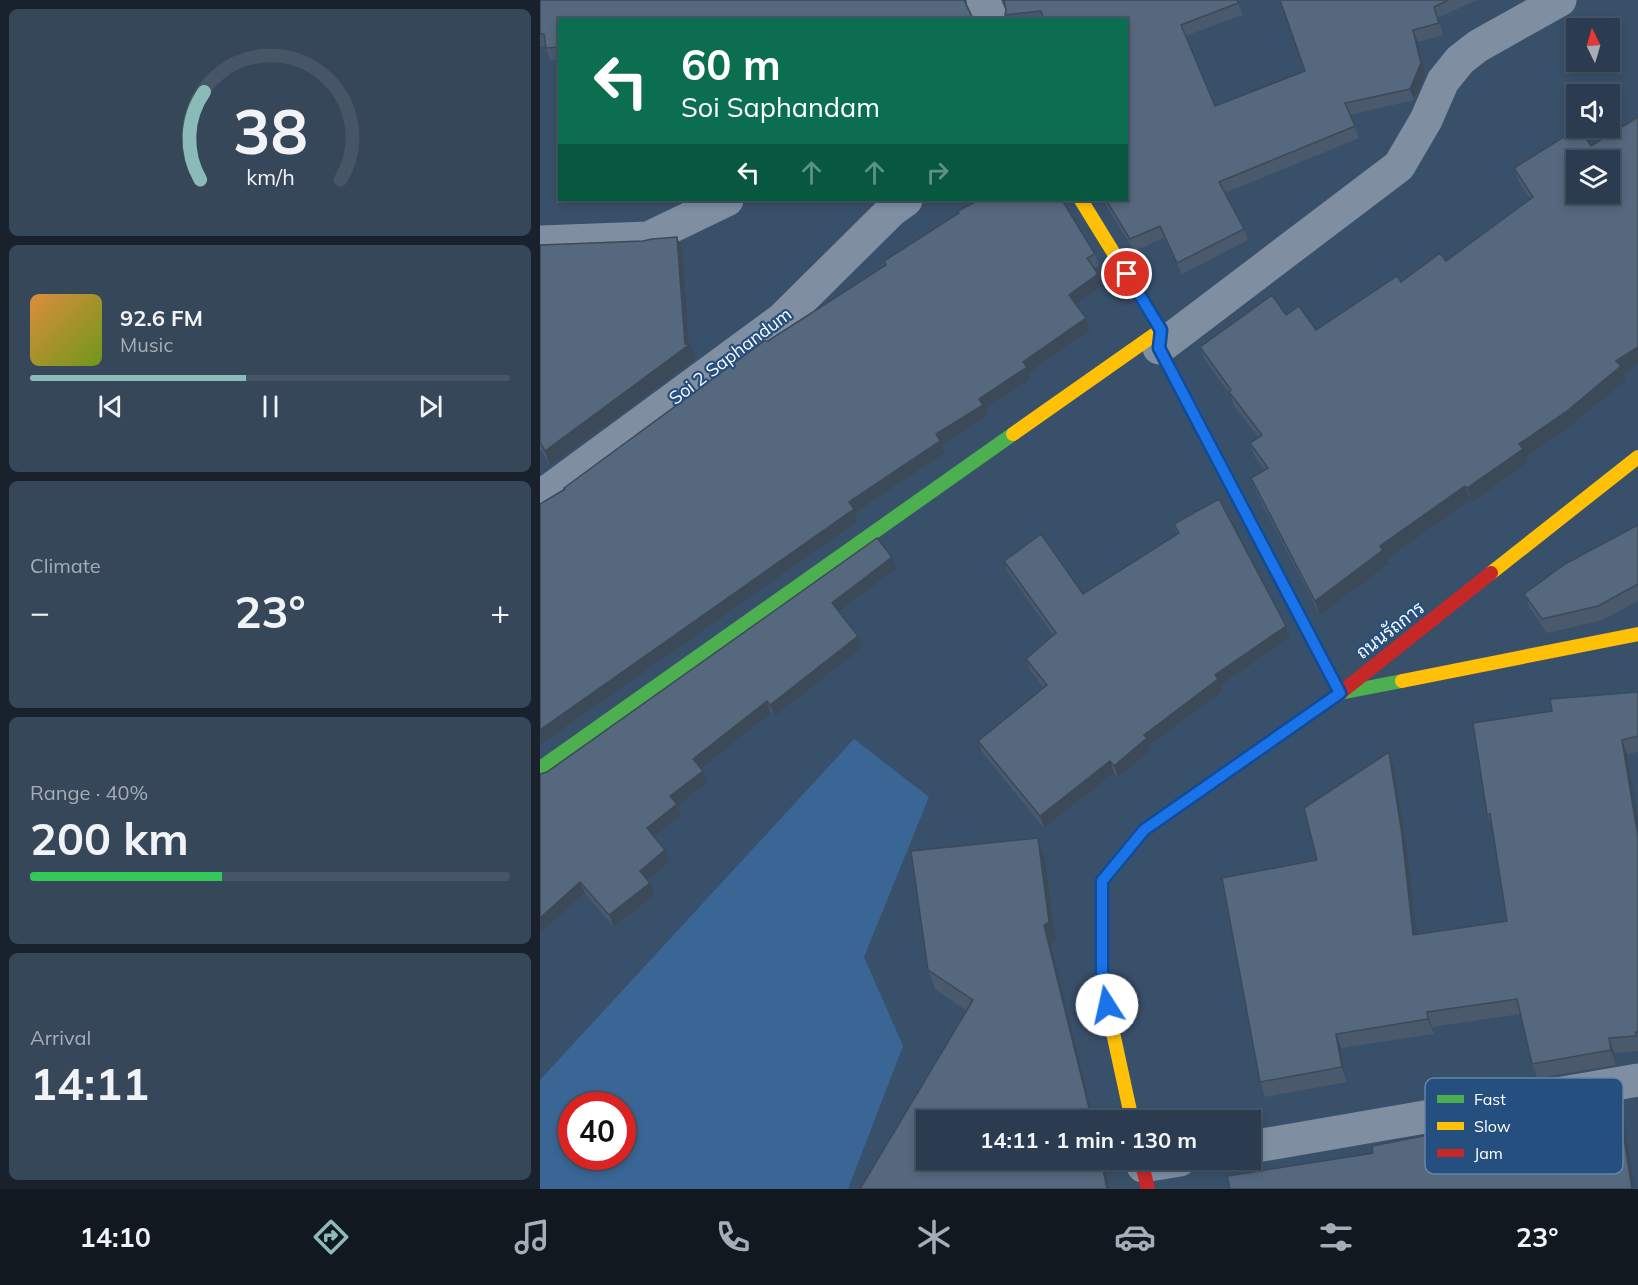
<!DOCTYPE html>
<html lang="en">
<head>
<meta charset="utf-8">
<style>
  body { margin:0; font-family:Mulish,Sarabun,sans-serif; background:#37475a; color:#f1f3f6; height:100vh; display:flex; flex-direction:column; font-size:22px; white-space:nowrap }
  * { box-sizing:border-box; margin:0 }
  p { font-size:20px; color:#a6adb7 }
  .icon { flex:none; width:33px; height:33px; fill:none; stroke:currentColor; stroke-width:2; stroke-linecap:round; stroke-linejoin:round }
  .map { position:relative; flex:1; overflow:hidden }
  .sheet { display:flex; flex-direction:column; gap:9px; padding:9px; background:#18212c; width:540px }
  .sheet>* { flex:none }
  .banner { position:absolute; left:18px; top:18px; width:570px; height:183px; border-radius:0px; box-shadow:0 3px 9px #0003,0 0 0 2px #475667; background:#0b6e4f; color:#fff; overflow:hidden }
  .needle { width:39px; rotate:355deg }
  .fabs { position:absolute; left:1026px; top:18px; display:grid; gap:12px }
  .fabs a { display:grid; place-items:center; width:54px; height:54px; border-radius:0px; background:#2b3c50; box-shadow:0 3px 9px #0003,0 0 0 2px #475667; font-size:30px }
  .speed { position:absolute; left:18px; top:1092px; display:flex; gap:12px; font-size:30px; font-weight:700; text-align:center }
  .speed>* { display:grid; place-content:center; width:78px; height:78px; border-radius:50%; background:#2b3c50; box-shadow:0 3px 9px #0003,0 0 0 2px #475667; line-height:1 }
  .speed .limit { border:9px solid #d22; background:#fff; color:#111 }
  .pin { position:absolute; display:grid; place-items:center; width:51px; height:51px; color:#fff; margin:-26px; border:3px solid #fff; border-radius:50%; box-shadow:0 2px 6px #0007 }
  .me { position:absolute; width:66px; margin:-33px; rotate:350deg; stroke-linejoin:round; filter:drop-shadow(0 0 4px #0008) }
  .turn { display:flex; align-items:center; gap:21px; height:126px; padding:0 24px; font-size:27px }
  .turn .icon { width:78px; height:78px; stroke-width:2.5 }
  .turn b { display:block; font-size:42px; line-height:51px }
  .lanes { display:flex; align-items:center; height:57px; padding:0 24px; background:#0003; justify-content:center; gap:30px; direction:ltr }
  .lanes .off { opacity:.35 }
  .big { font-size:45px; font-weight:700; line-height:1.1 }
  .sheet .card { flex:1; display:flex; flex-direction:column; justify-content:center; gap:9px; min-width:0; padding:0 21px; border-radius:9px; background:#37475a }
  .sheet .dial { align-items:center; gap:0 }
  .dial svg { height:156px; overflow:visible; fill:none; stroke:#475667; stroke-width:7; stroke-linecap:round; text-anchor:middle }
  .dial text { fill:#f1f3f6; stroke:none }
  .song { display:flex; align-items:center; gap:18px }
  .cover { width:72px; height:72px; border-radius:9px; background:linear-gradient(135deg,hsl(30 70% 55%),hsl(80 70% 35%)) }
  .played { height:6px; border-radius:3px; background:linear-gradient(90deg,#8bbbb9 45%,#475667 45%) }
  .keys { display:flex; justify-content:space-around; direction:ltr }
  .heat { display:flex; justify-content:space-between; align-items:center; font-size:33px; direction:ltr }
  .charge { height:9px; border-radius:4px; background:linear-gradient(90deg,#34c759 40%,#475667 0) }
  .trip { position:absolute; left:376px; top:1110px; width:345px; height:60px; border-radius:0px; background:#2b3c50; box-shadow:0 3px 9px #0003,0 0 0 2px #475667; font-weight:700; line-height:60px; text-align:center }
  .tabs { display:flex; height:96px; justify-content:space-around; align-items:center; background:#111820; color:#a6adb7 }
  .tabs .icon { width:42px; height:42px }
  .tabs .current { color:#8bbbb9 }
  .tabs b { font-size:27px; color:#f1f3f6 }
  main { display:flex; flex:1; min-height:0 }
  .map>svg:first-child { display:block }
  .green { fill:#396695; fill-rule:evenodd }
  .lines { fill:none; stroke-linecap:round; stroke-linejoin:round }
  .street { stroke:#7f8fa1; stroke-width:33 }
  .fast { stroke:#4caf50; stroke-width:14 }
  .slow { stroke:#ffc107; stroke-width:14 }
  .jam { stroke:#c62828; stroke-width:14 }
  .wall { fill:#4a596c }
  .shaded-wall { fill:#3c4958 }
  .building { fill:#56687d; stroke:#3c4958; stroke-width:1.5; fill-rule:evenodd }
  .route-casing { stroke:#114b97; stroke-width:15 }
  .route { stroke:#1a73e8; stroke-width:10 }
  .labels { text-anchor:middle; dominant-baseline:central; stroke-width:4.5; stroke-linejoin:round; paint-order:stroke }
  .street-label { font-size:18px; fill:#fff; stroke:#254f7e }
  .key { fill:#254f7e; stroke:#6684a5; stroke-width:1.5 }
  .key-label { font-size:16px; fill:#fff }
</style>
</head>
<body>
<main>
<section class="sheet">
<div class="card dial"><svg viewBox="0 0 100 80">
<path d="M14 69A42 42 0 1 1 86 69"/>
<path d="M14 69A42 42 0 0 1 16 24" stroke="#8bbbb9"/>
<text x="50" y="56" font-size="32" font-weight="700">38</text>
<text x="50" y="72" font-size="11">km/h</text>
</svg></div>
<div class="card">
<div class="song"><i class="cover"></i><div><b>92.6 FM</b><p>Music</p></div></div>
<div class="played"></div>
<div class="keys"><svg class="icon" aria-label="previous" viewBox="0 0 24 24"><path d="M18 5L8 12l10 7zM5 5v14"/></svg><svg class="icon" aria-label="pause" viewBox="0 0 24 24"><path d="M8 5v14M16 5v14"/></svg><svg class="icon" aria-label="next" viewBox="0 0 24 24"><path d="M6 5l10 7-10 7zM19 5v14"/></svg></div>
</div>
<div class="card"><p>Climate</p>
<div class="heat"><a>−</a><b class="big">23°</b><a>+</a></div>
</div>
<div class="card"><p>Range · 40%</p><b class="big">200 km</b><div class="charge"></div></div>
<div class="card"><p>Arrival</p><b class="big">14:11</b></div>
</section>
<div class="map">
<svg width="1098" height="1189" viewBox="0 0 1098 1189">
  <rect width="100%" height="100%" fill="#39506a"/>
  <path class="green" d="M314,739l75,58 -65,160 39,89 -55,143h-308v-109zM32,1106h50v50h-50z"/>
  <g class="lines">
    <path class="street" d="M443,0l9,20
      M0,242l108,-4 79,-38
      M619,348l240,-182 27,-46 17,-39 17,-21 18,-14 82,-46
      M0,497l242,-178 110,-109 14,-10
      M711,1147l387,-67
      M603,1166l37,-6"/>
    <path class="fast" d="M656,418l144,275 62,-12
      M0,768l473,-334"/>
    <path class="slow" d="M541,200l80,130 -2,18 37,70
      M473,434l148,-104
      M951,573l147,-116
      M862,681l236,-47
      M592,1120l-30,-138v-101l42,-51 93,-65"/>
    <path class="jam" d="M697,765l103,-72 151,-120
      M601,1160l7,29"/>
  </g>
  <path class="wall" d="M0,0h425v3l8,17h-413v39l-10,1 -5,-14 -5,1z
    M463,0h234l6,15 -58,21 30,70 90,-35 -25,-71h197l-39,18 5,17 -25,7 7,33 -11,25 -64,15 9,23 -134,55 19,36 4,11 -66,34 -18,-36 -30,13 -31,-51h23v-180h-120l-1,-5 1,-5z
    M1098,117v247l-14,10 2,6 -54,45 -46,32 2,6 -56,39 -1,-2 -84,59 2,5 -69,51 -64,-123 -5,-14 13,-8 -9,-13 -5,-14 8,-6 -24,-31 -3,-10 -26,-36 -5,-13 86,-32 30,15 85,-48 45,-21 84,-62 -11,-17 -5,-14 77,-22z
    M439,200h83l33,54 4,12 -5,2 8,18 -26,19 10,13 4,12 -61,43 2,6 -46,30 2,7 -45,29 3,8 -90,60 3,8 -293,-32 203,-148 118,-76 -2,-4z
    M0,245l143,7 6,92 7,15 -146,107 -8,-15h-2z
    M634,524l112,102 4,12 -69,47 2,6 -73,54 1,5 -33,27 -4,-4 -70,55 -62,-76 -4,-11 66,-53 -14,-18 -4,-11 27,-24 -45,-63 -4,-11 79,33 94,-60z
    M1098,525v76l-35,19 -56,13 -17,-25 -6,-14z
    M356,569l-57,43 19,24 4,12 -88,69 -3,-4 -70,55 6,15 -30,23 4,9 -27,22 15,25 -22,18 7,15 -40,32 -29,-34 -45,40v-159l7,-2z
    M1098,692v60l-11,2 11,65v232l-24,2 2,12 -79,13 -5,-14 -12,-50 -88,13 2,7 -93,14 6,34 -82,15 -5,-15 57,-222 77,-94 13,83 10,85 90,-13 -14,-92 -6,-15 65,-103z
    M498,838l7,20 11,83 -5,3 43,176h-167v40h177l6,29h-250l107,-178 -32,-22 -7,-19 -17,-119z"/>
  <path class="shaded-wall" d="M873,30l5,12 7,33 -11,25 -4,-11z
    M137,237l6,15 6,92h1l6,15 -146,107 -5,-15 140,-107z
    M558,274l4,12 -29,21 -4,-12z
    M546,318l4,12 -61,43 2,6 -46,30 2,7 -45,29 3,8 -90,60 3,8 -318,224v-15l309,-228 87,-68 87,-72z
    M1098,347v17l-14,10 2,6 -54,45 -46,32 2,6 -56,39 -5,-14 149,-127z
    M925,486l6,14 -84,59 2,5 -69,51 -5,-14 65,-55z
    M352,557l4,12 -60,45 -4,-11z
    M746,626l4,12 -69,47 2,6 -73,54 1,5 -33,27 -4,-11 30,-31 71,-60z
    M318,636l4,12 -88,69 -4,-12z
    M227,701l4,12 -73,58 -5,-12z
    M1082,740l5,14 11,65v18z
    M849,752l5,14 13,83 12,100 -6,-14z
    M570,761l4,12 -70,55 -4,-12z
    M163,771l4,12 -30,23 4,9 -30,25 -4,-12 23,-32z
    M498,838l7,20 11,83 -5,3 43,176h-2l-48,-195z
    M125,850l4,12 -25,21 -4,-12z
    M40,882l5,11 -45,40v-15z
    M110,883l4,12 -40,32 -5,-12z
    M887,1012l5,15 2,7 -6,-15z
    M796,1034l5,14 6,34 -5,-15z
    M1069,1038l5,15 2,12 -5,-15z
    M1076,1087l5,15 14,87h-3z
    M561,1160h3l6,29h-3z"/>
  <path class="building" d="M0,0h424l9,19 -8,1h-405v27l-14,1 -2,-14h-4z
    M464,0h233l1,3 -57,22 34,81 90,-35 -25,-71h168l-14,7 5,16 -26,7 8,33 -11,26 -65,14 10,23 -136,56 25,47 -67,34 -17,-37 -30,13 -24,-39h20v-180h-82l-3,-9 -36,4 1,-5z
    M1098,117v230l-22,14 5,5 -54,45 -48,33 4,5 -56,39 -2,-2 -85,60 3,4 -68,51 -64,-123 17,-10 -18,-25 12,-8 -33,-43 2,-2 -31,-43 72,-52 14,20 13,-9 17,24 81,-54 4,6 39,-29 6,8 87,-64 -19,-29 64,-40h1l12,18zM1036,160h34v34h-34z
    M439,200h83l33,54 -8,4 11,16 -29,21 17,23 -63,44 4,5 -48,32 4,6 -47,29 4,7 -91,61 5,7 -314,221v-226l25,-15 -1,-1 200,-147h4l118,-76 -2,-4 75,-48 -1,-2z
    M137,237l8,107h5l-145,107 -5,-9v-197l103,-4 9,-2z
    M679,499l67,127 -71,49 3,4 -74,56 3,3 -33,28 -4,-5 -70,55 -62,-75 69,-56 -21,-26 30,-26 -52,-72 37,-27 42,60 96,-61 -5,-9z
    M1098,525v59l-40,22 -56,13 -18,-25 41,-30z
    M337,538l15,19 -60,46 26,33 -88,69 -3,-4 -74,58 10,12 -33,25 7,8 -30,24 18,22 -25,21 10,12 -41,32 -29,-33 -40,36v-144l7,-2z
    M1098,692v44l-16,4 16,97v195h-2v4l-27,2 2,12 -79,14 -15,-65 -90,13 1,7 -92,15 6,33 -82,15 -38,-204 95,-18 -13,-52 85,-56 13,83 11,100 94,-14 -17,-107h-3l-14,-91 79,-12 -2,-12z
    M498,838l11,84 -5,3 48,195h-165v40h174l6,29h-247l113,-189 -45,-30 -17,-119z
    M1076,1087l16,102h-402l-3,-13 146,-23 -1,-7 82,-16 2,7 88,-16 -4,-21z"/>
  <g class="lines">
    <g class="route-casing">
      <path id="route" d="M567,1005l-5,-23v-101l42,-51 196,-137 -181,-345 2,-18 -34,-56"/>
    </g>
    <use href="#route" class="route"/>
  </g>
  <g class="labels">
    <g class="street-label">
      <text transform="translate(190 356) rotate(-37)">Soi 2 Saphandum</text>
      <text transform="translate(850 630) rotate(-38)">ถนนรัถการ</text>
    </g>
  </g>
  <rect x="885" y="1078" width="198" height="96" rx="9" class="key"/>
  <rect x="897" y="1095" width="27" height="8" fill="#4caf50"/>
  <rect x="897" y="1122" width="27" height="8" fill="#ffc107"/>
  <rect x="897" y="1149" width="27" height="8" fill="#c62828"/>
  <g class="key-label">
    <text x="934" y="1105">Fast</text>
    <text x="934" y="1132">Slow</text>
    <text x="934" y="1159">Jam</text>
  </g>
</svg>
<div class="fabs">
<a><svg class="needle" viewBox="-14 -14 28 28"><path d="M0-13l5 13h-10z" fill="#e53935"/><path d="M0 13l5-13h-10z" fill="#a6adb7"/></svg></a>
<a><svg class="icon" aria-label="sound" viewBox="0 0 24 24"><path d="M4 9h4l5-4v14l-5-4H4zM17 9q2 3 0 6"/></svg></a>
<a><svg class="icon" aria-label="layers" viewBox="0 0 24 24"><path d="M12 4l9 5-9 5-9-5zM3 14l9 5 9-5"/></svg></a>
</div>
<div class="speed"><div class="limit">40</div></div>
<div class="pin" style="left:587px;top:274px;background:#d93025"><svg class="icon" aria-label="arrive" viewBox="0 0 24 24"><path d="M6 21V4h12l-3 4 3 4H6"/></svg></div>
<svg class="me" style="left:567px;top:1005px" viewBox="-20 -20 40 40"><circle r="19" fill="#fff"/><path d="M0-13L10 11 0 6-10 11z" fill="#1a73e8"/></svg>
<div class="trip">14:11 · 1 min · 130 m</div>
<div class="banner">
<div class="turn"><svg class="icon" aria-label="left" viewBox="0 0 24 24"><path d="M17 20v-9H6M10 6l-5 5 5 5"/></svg><div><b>60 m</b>Soi Saphandam</div></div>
<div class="lanes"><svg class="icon" aria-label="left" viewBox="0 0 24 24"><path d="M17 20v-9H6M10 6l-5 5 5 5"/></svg><svg class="icon off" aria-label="ahead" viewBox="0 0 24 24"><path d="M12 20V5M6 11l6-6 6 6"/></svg><svg class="icon off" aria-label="ahead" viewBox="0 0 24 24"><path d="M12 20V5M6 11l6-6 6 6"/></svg><svg class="icon off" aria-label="right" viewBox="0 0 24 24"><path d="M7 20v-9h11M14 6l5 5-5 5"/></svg></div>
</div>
</div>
</main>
<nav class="tabs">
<b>14:10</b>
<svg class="icon current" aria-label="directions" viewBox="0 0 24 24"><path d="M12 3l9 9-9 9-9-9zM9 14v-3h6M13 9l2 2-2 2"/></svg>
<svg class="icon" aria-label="music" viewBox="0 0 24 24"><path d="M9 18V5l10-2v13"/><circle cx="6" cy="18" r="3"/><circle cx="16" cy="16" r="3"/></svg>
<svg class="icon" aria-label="phone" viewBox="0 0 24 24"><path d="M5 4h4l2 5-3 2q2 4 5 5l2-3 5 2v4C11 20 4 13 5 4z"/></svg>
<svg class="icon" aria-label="climate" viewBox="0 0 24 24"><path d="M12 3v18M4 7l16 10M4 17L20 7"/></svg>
<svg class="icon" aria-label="car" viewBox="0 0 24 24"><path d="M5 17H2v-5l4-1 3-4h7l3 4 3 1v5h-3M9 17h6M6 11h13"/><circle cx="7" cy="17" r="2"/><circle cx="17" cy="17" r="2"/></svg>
<svg class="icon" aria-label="filters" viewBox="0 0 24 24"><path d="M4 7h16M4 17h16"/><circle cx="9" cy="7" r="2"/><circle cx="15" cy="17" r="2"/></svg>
<b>23°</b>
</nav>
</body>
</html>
